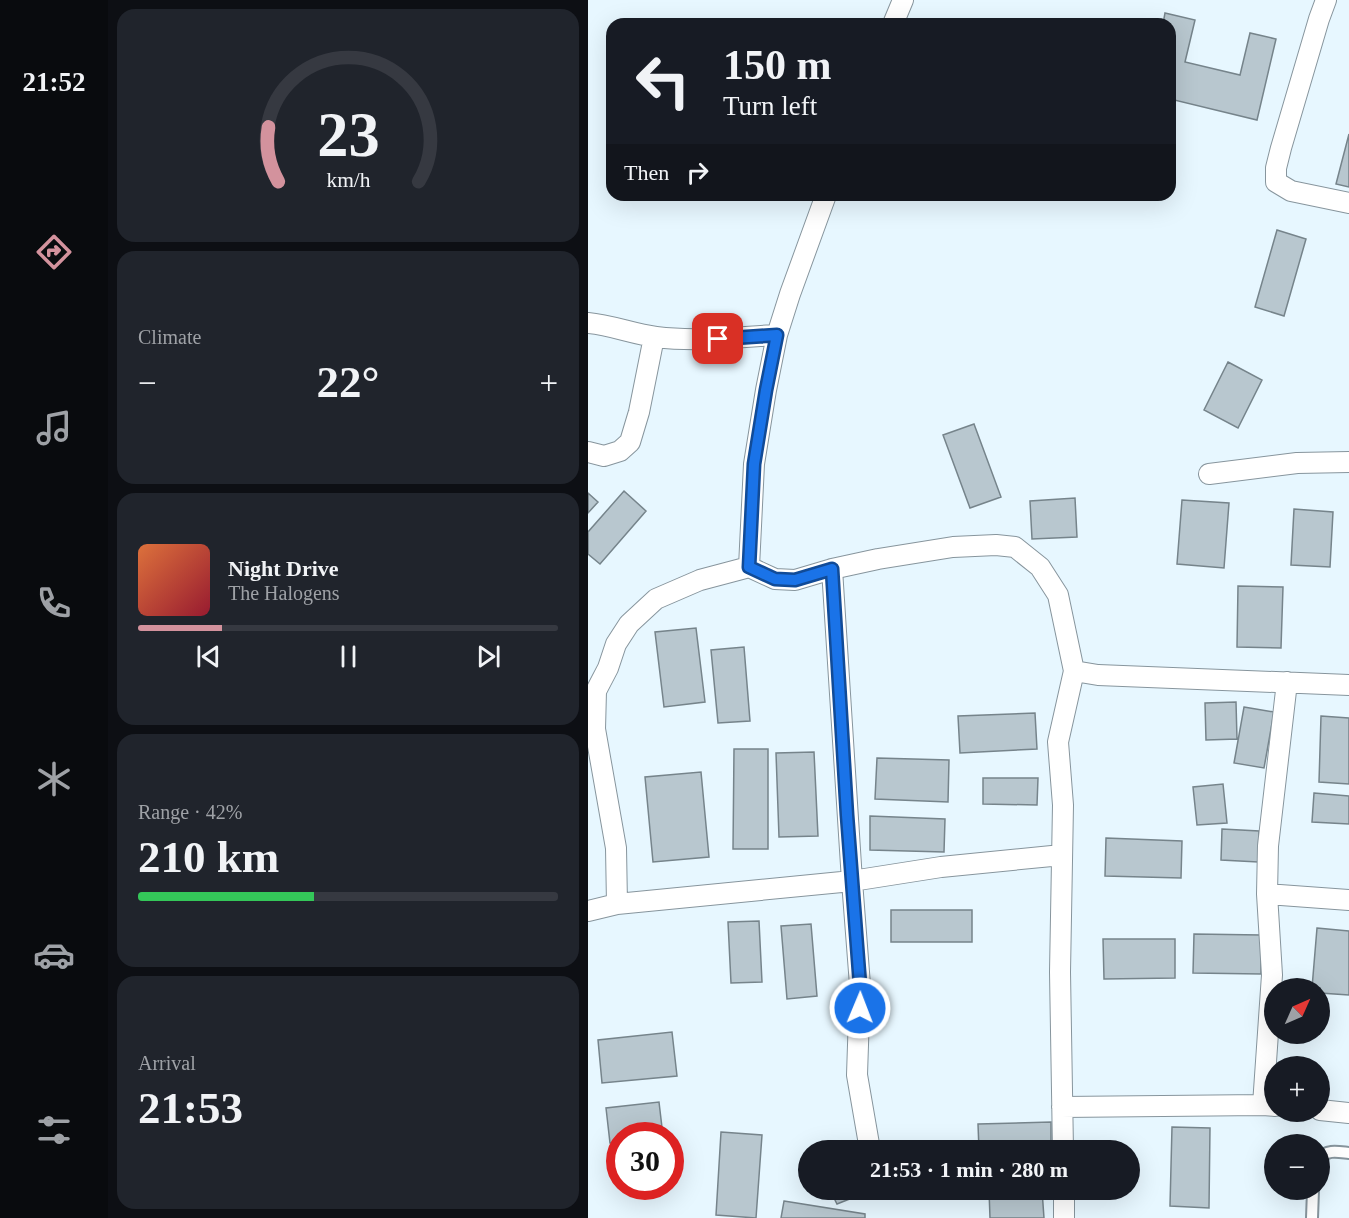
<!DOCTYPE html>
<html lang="en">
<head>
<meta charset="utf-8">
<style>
  body { margin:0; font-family:Georgia,serif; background:#20242c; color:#f1f3f6; height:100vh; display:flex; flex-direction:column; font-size:22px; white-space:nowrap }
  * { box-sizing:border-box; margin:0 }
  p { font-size:20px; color:#9ea1a6 }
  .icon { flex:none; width:33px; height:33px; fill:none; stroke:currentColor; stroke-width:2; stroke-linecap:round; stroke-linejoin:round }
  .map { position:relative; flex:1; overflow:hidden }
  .panel { display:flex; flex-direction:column; gap:9px; padding:9px; background:#0d0f14; width:480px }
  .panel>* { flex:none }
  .top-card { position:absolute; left:18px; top:18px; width:570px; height:183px; border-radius:18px; box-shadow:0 6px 24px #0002; background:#171b24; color:#f1f3f6; overflow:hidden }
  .needle { width:39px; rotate:45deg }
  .fabs { position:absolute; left:676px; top:978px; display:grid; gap:12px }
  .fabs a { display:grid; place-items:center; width:66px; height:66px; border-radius:50%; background:#171b24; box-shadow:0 6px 24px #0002; font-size:30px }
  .speed { position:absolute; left:18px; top:1122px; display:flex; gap:12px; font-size:30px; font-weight:700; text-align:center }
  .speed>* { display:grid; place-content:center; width:78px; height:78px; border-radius:50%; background:#171b24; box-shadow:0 6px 24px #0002; line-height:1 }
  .speed .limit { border:9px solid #d22; background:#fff; color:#111 }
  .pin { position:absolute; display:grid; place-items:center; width:51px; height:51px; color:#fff; margin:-26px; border-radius:12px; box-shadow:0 3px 9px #0006 }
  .me { position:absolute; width:66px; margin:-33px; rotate:1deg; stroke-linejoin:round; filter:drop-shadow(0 0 4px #0008) }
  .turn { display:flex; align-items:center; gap:21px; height:126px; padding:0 18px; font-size:27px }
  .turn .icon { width:78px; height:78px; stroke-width:2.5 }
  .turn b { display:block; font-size:42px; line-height:51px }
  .then { display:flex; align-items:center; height:57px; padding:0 18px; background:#0003; gap:12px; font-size:22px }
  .big { font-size:45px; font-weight:700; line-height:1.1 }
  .panel .tile { flex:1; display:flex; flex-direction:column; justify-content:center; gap:9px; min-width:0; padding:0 21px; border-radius:18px; background:#20242c }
  .panel .dial { align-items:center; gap:0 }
  .dial svg { height:156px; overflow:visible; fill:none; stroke:#363941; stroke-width:7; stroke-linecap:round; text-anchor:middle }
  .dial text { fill:#f1f3f6; stroke:none }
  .song { display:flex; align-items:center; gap:18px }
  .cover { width:72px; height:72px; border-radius:9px; background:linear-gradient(135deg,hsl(20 70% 55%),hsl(350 70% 35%)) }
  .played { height:6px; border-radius:3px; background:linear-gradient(90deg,#d3929d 20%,#363941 20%) }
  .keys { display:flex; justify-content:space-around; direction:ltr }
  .heat { display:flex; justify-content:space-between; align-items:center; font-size:33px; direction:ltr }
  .charge { height:9px; border-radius:4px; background:linear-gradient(90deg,#34c759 42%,#363941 0) }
  .trip { position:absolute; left:210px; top:1140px; width:342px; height:60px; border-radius:30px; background:#171b24; box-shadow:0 6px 24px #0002; font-weight:700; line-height:60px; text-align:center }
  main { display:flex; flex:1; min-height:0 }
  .menu { display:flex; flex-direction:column; width:108px; justify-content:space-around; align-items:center; background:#090b0e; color:#9ea1a6 }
  .menu .icon { width:42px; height:42px }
  .menu .active { color:#d3929d }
  .menu b { font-size:27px; color:#f1f3f6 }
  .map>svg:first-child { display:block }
  .building { fill:#b8c7cf; stroke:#76848b; stroke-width:1.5 }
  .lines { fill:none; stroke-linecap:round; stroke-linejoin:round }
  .service-casing { stroke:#87959d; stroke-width:14 }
  .minor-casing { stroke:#87959d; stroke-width:22 }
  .service { stroke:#fff; stroke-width:10 }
  .minor { stroke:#fff; stroke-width:20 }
  .route-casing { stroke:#114b97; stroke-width:15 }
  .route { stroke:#1a73e8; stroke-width:10 }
</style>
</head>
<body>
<main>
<nav class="menu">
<b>21:52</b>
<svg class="icon active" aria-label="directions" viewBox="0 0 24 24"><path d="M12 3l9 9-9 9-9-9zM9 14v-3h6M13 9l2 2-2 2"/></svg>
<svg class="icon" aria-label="music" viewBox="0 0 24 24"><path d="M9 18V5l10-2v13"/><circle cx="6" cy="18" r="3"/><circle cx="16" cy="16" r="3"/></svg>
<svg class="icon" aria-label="phone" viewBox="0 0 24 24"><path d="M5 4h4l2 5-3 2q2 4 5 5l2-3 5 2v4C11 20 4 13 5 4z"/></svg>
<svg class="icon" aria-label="climate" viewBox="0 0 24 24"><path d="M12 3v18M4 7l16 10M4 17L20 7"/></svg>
<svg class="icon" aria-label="car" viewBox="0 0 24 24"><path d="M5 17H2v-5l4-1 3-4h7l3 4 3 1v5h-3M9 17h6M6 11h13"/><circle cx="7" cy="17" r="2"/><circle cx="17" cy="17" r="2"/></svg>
<svg class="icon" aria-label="filters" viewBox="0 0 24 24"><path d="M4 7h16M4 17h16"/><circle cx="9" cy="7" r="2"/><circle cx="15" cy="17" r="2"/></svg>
</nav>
<section class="panel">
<div class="tile dial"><svg viewBox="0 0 100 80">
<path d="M14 69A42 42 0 1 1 86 69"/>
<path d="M14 69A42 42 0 0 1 9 41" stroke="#d3929d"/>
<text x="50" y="56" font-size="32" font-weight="700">23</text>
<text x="50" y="72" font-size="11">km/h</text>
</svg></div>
<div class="tile"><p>Climate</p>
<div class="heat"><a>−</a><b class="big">22°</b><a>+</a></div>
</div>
<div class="tile">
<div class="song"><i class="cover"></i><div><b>Night Drive</b><p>The Halogens</p></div></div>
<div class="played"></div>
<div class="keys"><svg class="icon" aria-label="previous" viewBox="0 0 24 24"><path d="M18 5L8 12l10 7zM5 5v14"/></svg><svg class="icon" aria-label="pause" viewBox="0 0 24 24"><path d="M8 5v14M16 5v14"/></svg><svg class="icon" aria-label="next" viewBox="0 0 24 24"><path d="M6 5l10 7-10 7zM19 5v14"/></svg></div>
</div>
<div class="tile"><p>Range · 42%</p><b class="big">210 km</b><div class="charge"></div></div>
<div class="tile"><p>Arrival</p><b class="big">21:53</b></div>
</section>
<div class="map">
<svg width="761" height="1218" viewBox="0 0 761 1218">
  <rect width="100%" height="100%" fill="#e7f7ff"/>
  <path class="building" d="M577,13l30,7 -10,42 55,13 10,-42 26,6 -19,81 -87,-21v-75h-7z
    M761,134v53l-13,-3z
    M689,230l29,9 -22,77 -29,-9z
    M640,362l34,18 -24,48 -34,-18z
    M386,424l27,73 -31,11 -27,-73z
    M36,491l22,20 -46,53 -12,-10v-22z
    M0,493l10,9 -10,11z
    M487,498l2,39 -45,2 -2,-38z
    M594,500l47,3 -5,65 -47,-4z
    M706,509l39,3 -3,55 -39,-2z
    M650,586l45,1 -2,61 -44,-1z
    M108,628l9,74 -41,5 -9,-75z
    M156,647l6,74 -32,2 -7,-73z
    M648,702l1,37 -31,1 -1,-37z
    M656,707l30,5 -10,56 -30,-5z
    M447,713l2,36 -77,4 -2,-37z
    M733,716l28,2v66l-30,-2z
    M146,749h34v100h-35z
    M226,752l4,84 -39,1 -3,-84z
    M289,758l72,2 -1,42 -73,-3z
    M113,772l8,85 -56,5 -8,-85z
    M395,778h55l-1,27 -54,-1z
    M635,784l4,39 -30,2 -4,-38z
    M726,793l35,3v28l-37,-2z
    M282,816l75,3 -1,33 -74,-2z
    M634,829l37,2 -1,31 -37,-2z
    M518,838l76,3 -1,37 -76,-2z
    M303,910h81v32h-81z
    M171,921l3,61 -31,1 -3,-61z
    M223,924l6,72 -30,3 -6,-73z
    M729,928l32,3v64l-29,-2v-5h-8z
    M606,934l67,1v39l-68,-1z
    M515,939h72v39l-71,1z
    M84,1032l5,44 -75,7 -4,-43z
    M71,1102l4,34h-43v6l-10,1 -4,-35z
    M463,1122v28h-72l-1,-26z
    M584,1127l38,1 -1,80 -39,-2z
    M133,1132l41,3 -6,83 -40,-3z
    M242,1190h30l2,4 -25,10z
    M401,1190h53l2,28h-54z
    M196,1201l81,13v4h-84z"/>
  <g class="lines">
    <g class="service-casing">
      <path id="service" d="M732,1158c7,-9 19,-6 29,-5
        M724,1218l1,-28"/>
    </g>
    <g class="minor-casing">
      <path id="minor" d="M738,0l-7,19 -38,129 -5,20v14l15,9 58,12
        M305,24l10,-24
        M0,323c23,2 45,11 68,14 41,5 81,0 121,-2
        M0,452l16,4 16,-5 10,-9 9,-30 15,-75
        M621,474l88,-11 52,-1
        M161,567l26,12 20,1 37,-11 46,-10 75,-12 43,-2 19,2 25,20 18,28 16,76 -16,71 5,63 -3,167 3,178
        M244,569l20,312 8,104 -3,90 13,75
        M486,671l24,4 251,10
        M679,894l82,6
        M29,904l-1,-56 -21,-119 1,-38 12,-23 8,-24 13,-20 27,-25 44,-19 49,-13 5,-103 12,-74 11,-55 13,-41 36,-99
        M0,911l29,-7 235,-23 89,-14 121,-12
        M675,1105l9,-130 -5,-81 1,-48 19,-164
        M474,1107l201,-2 12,1
        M732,1110l29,3
        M476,1190v28"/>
    </g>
    <use href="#service" class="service"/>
    <use href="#minor" class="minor"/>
  </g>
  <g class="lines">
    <g class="route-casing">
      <path id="route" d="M130,339l59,-4 -11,55 -12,74 -5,103 26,12 20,1 37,-11 15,246 13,170v23"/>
    </g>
    <use href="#route" class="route"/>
  </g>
</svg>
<div class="fabs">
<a><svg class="needle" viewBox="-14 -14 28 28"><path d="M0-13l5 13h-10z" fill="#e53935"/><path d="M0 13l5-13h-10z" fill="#9ea1a6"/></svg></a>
<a>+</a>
<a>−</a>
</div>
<div class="speed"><div class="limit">30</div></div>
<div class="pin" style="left:130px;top:339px;background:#d93025"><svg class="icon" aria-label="arrive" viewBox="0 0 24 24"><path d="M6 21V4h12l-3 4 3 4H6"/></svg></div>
<svg class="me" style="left:272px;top:1008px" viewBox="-20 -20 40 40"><circle r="17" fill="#1a73e8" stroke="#fff" stroke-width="3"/><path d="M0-11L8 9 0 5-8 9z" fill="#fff"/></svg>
<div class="trip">21:53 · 1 min · 280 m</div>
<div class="top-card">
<div class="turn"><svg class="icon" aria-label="left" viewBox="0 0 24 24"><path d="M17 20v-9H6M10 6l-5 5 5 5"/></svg><div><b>150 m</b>Turn left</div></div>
<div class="then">Then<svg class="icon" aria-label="right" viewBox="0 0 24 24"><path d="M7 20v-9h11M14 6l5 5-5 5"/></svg></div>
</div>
</div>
</main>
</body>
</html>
